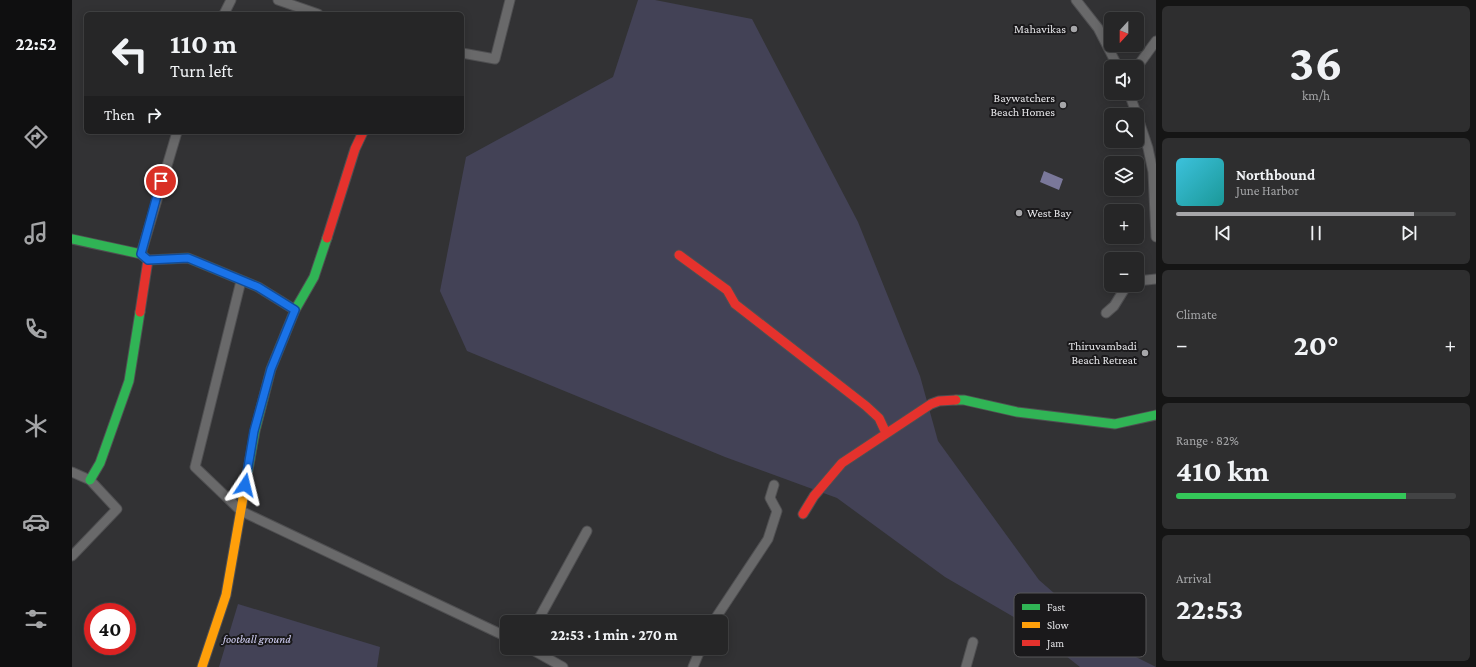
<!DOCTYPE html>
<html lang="en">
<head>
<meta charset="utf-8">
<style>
  body { margin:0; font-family:"Crimson Pro",serif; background:#2e2e2f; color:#f1f3f6; height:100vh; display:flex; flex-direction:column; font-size:15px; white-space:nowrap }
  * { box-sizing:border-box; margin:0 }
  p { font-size:13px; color:#a4a5a7 }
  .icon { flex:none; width:22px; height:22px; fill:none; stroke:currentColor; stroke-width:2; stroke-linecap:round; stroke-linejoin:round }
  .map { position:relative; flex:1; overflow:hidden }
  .panel { display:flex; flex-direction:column; gap:6px; padding:6px; background:#151515; width:320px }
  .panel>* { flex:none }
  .hud { position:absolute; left:12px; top:12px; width:380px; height:122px; border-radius:6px; box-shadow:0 2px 10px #0003,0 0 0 1px #424344; background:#262627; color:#f1f3f6; overflow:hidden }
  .needle { width:26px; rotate:201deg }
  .buttons { position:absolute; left:1032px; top:12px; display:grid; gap:8px }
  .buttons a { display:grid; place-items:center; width:40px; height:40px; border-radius:6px; background:#262627; box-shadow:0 2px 10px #0003,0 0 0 1px #424344; font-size:20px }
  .speed { position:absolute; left:12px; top:603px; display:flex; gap:8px; font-size:20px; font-weight:700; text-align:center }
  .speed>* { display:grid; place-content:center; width:52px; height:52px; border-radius:50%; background:#262627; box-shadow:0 2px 10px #0003,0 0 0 1px #424344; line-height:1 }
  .speed .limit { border:6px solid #d22; background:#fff; color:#111 }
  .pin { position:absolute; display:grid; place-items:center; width:34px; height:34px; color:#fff; margin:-17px; border:2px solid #fff; border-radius:50%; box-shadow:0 1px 4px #0007 }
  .me { position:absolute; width:44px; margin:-22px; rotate:10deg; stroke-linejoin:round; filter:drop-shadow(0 0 3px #0008) }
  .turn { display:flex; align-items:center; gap:14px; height:84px; padding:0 20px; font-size:18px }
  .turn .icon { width:52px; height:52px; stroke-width:2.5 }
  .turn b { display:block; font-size:28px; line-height:34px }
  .then { display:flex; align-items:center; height:38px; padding:0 20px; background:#0003; gap:8px; font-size:15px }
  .big { font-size:30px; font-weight:700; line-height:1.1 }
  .panel .widget { flex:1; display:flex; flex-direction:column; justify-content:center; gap:6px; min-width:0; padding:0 14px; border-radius:6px; background:#2e2e2f }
  .panel .dial { align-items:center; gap:0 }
  .dial b { font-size:52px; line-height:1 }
  .song { display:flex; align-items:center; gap:12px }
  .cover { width:48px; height:48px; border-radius:6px; background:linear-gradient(135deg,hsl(190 70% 55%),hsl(180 70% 35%)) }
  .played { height:4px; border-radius:2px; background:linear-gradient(90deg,#a6a6a9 85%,#424344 85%) }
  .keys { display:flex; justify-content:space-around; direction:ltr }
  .heat { display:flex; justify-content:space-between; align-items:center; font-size:22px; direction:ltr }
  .charge { height:6px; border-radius:3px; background:linear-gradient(90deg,#34c759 82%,#424344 0) }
  .trip { position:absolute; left:428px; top:615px; width:228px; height:40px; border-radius:6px; background:#262627; box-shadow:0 2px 10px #0003,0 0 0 1px #424344; font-weight:700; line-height:40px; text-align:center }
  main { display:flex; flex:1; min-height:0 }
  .menu { display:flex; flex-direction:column; width:72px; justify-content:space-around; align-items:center; background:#0f0f10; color:#a4a5a7 }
  .menu .icon { width:28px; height:28px }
  .menu .current { color:#a6a6a9 }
  .menu b { font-size:18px; color:#f1f3f6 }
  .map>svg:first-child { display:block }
  .green { fill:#434256 }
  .water { fill:#7a789a }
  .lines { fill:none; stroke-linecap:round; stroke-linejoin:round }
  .street-casing { stroke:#4f4f51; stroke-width:11 }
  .fast-casing { stroke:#4f4f51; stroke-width:11 }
  .slow-casing { stroke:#4f4f51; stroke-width:11 }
  .jam-casing { stroke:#4f4f51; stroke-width:11 }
  .street { stroke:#69696a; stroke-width:9 }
  .fast { stroke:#30b455; stroke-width:9 }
  .slow { stroke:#ff9f0a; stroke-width:9 }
  .jam { stroke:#e5322d; stroke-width:9 }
  .route-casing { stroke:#114b97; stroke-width:10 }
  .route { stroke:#1a73e8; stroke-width:7 }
  .poi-dot { fill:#a6a6a9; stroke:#1a191b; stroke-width:1.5 }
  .labels { text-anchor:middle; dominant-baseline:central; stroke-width:4; stroke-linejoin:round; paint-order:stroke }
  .poi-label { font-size:12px; fill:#e5e5e8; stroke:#1a191b; text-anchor:end }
  .park-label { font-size:12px; font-style:italic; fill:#d4d2f7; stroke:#1a191b }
  .key { fill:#1a191b; stroke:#575658; stroke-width:1 }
  .key-label { font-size:11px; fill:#e5e5e8 }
</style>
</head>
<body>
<main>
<nav class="menu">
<b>22:52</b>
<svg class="icon current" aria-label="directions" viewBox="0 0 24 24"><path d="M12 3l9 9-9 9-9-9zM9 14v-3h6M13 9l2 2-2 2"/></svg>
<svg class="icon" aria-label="music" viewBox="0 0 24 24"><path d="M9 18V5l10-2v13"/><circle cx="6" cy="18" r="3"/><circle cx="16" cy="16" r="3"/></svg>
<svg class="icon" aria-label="phone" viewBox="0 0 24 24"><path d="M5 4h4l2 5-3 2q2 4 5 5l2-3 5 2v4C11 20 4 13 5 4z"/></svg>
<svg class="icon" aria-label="climate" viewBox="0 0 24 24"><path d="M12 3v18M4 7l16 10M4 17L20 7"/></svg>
<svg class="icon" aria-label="car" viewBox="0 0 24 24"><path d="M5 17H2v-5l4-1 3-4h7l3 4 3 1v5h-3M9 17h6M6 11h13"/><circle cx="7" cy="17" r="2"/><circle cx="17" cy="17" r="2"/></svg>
<svg class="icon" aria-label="filters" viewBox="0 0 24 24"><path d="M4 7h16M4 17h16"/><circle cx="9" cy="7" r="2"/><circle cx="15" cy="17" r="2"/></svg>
</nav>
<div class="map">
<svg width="1084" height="667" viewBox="0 0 1084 667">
  <rect width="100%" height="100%" fill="#323234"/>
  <path class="green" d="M566,0h17l97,19 106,203 62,154 18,65 101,139 77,67 40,20h-76l-56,-44 -79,-46 -108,-79 -112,-41 -258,-106 -27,-60 26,-134 147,-80z
    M166,604l142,43 -3,20h-158z"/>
  <path class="water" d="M972,171l19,8 -4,11 -19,-8z"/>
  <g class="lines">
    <g class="street-casing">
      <path id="street" d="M206,0l40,14
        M1004,0l22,28 20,39
        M152,14l7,-14
        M390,53l33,6 15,-59
        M1065,67l19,-26
        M1057,93l8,22
        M1065,115l11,33 5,24 3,65
        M69,254l36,-122
        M169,281l-46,186 46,44 266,126
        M1065,281l19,-2
        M1034,313l8,-7 13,-21
        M0,472l18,8 27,29 -45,47
        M465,622l50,-91
        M641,622l55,-83 9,-28 -7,-13 4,-13
        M457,648l34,19
        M621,667l8,-19
        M894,667l7,-25"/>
    </g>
    <g class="fast-casing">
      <path id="fast" d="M0,239l69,15 7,6 40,-2 70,29 37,23
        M884,400h8l53,12 98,12 41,-9
        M18,480l10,-17 29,-82 11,-69
        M171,498l12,-67 16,-62 24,-59 19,-33 13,-39"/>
    </g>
    <g class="slow-casing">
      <path id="slow" d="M130,667l24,-72 17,-97"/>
    </g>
    <g class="jam-casing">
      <path id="jam" d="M255,238l28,-89 8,-17
        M607,255l48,35 8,14 131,102 13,12 7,15
        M68,312l8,-52
        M731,514l11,-18 28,-33 89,-59 8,-3 17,-1"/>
    </g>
    <use href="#street" class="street"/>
    <use href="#fast" class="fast"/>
    <use href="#slow" class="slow"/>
    <use href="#jam" class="jam"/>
  </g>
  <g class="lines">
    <g class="route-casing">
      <path id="route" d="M89,181l-20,73 7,6 40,-2 70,29 37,23 -24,59 -17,62 -9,54"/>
    </g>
    <use href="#route" class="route"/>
  </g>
  <g class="poi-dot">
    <circle cx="1002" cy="29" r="4"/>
    <circle cx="991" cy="105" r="4"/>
    <circle cx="947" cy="213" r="4"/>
    <circle cx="1073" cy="353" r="4"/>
  </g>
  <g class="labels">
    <g class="poi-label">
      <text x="994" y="29">Mahavikas</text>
      <text x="983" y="98">Baywatchers<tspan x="983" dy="14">Beach Homes</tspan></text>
      <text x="955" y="213" text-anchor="start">West Bay</text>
      <text x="1065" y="346">Thiruvambadi<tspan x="1065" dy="14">Beach Retreat</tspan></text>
    </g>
    <g class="park-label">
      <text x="185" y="639">football ground</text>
    </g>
  </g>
  <rect x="942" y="593" width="132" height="64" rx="6" class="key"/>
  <rect x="950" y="604" width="18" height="6" fill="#30b455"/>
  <rect x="950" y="622" width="18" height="6" fill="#ff9f0a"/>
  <rect x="950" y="640" width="18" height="6" fill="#e5322d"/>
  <g class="key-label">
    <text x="975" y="611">Fast</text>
    <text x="975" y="629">Slow</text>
    <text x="975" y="647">Jam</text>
  </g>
</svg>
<div class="buttons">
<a><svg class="needle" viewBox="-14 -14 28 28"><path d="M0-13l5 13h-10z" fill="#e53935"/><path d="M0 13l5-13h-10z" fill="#a4a5a7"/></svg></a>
<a><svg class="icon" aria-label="sound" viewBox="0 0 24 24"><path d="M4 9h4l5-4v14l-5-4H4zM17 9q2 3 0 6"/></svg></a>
<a><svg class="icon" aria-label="search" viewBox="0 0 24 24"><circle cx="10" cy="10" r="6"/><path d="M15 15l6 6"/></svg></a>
<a><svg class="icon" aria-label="layers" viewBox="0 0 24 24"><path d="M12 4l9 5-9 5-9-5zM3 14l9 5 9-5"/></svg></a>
<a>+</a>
<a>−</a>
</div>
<div class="speed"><div class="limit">40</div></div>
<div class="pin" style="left:89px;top:181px;background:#d93025"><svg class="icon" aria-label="arrive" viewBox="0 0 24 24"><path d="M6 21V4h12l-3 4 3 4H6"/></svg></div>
<svg class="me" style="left:173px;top:485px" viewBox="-20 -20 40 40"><path d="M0-17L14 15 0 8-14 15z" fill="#1a73e8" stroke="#fff" stroke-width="4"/></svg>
<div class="trip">22:53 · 1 min · 270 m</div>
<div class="hud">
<div class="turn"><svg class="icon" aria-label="left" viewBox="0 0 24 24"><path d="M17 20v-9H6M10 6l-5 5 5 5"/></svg><div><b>110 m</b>Turn left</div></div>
<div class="then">Then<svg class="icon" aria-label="right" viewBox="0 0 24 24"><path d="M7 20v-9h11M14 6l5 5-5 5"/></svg></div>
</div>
</div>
<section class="panel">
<div class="widget dial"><b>36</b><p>km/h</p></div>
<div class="widget">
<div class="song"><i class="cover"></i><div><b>Northbound</b><p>June Harbor</p></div></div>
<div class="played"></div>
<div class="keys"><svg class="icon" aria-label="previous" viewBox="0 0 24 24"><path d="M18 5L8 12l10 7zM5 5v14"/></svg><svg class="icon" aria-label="pause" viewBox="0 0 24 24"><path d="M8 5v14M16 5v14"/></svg><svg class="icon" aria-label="next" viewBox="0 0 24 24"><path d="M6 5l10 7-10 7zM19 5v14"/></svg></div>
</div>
<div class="widget"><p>Climate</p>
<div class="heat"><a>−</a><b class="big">20°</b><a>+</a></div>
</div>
<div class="widget"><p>Range · 82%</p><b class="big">410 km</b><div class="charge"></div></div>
<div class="widget"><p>Arrival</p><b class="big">22:53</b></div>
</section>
</main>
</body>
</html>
